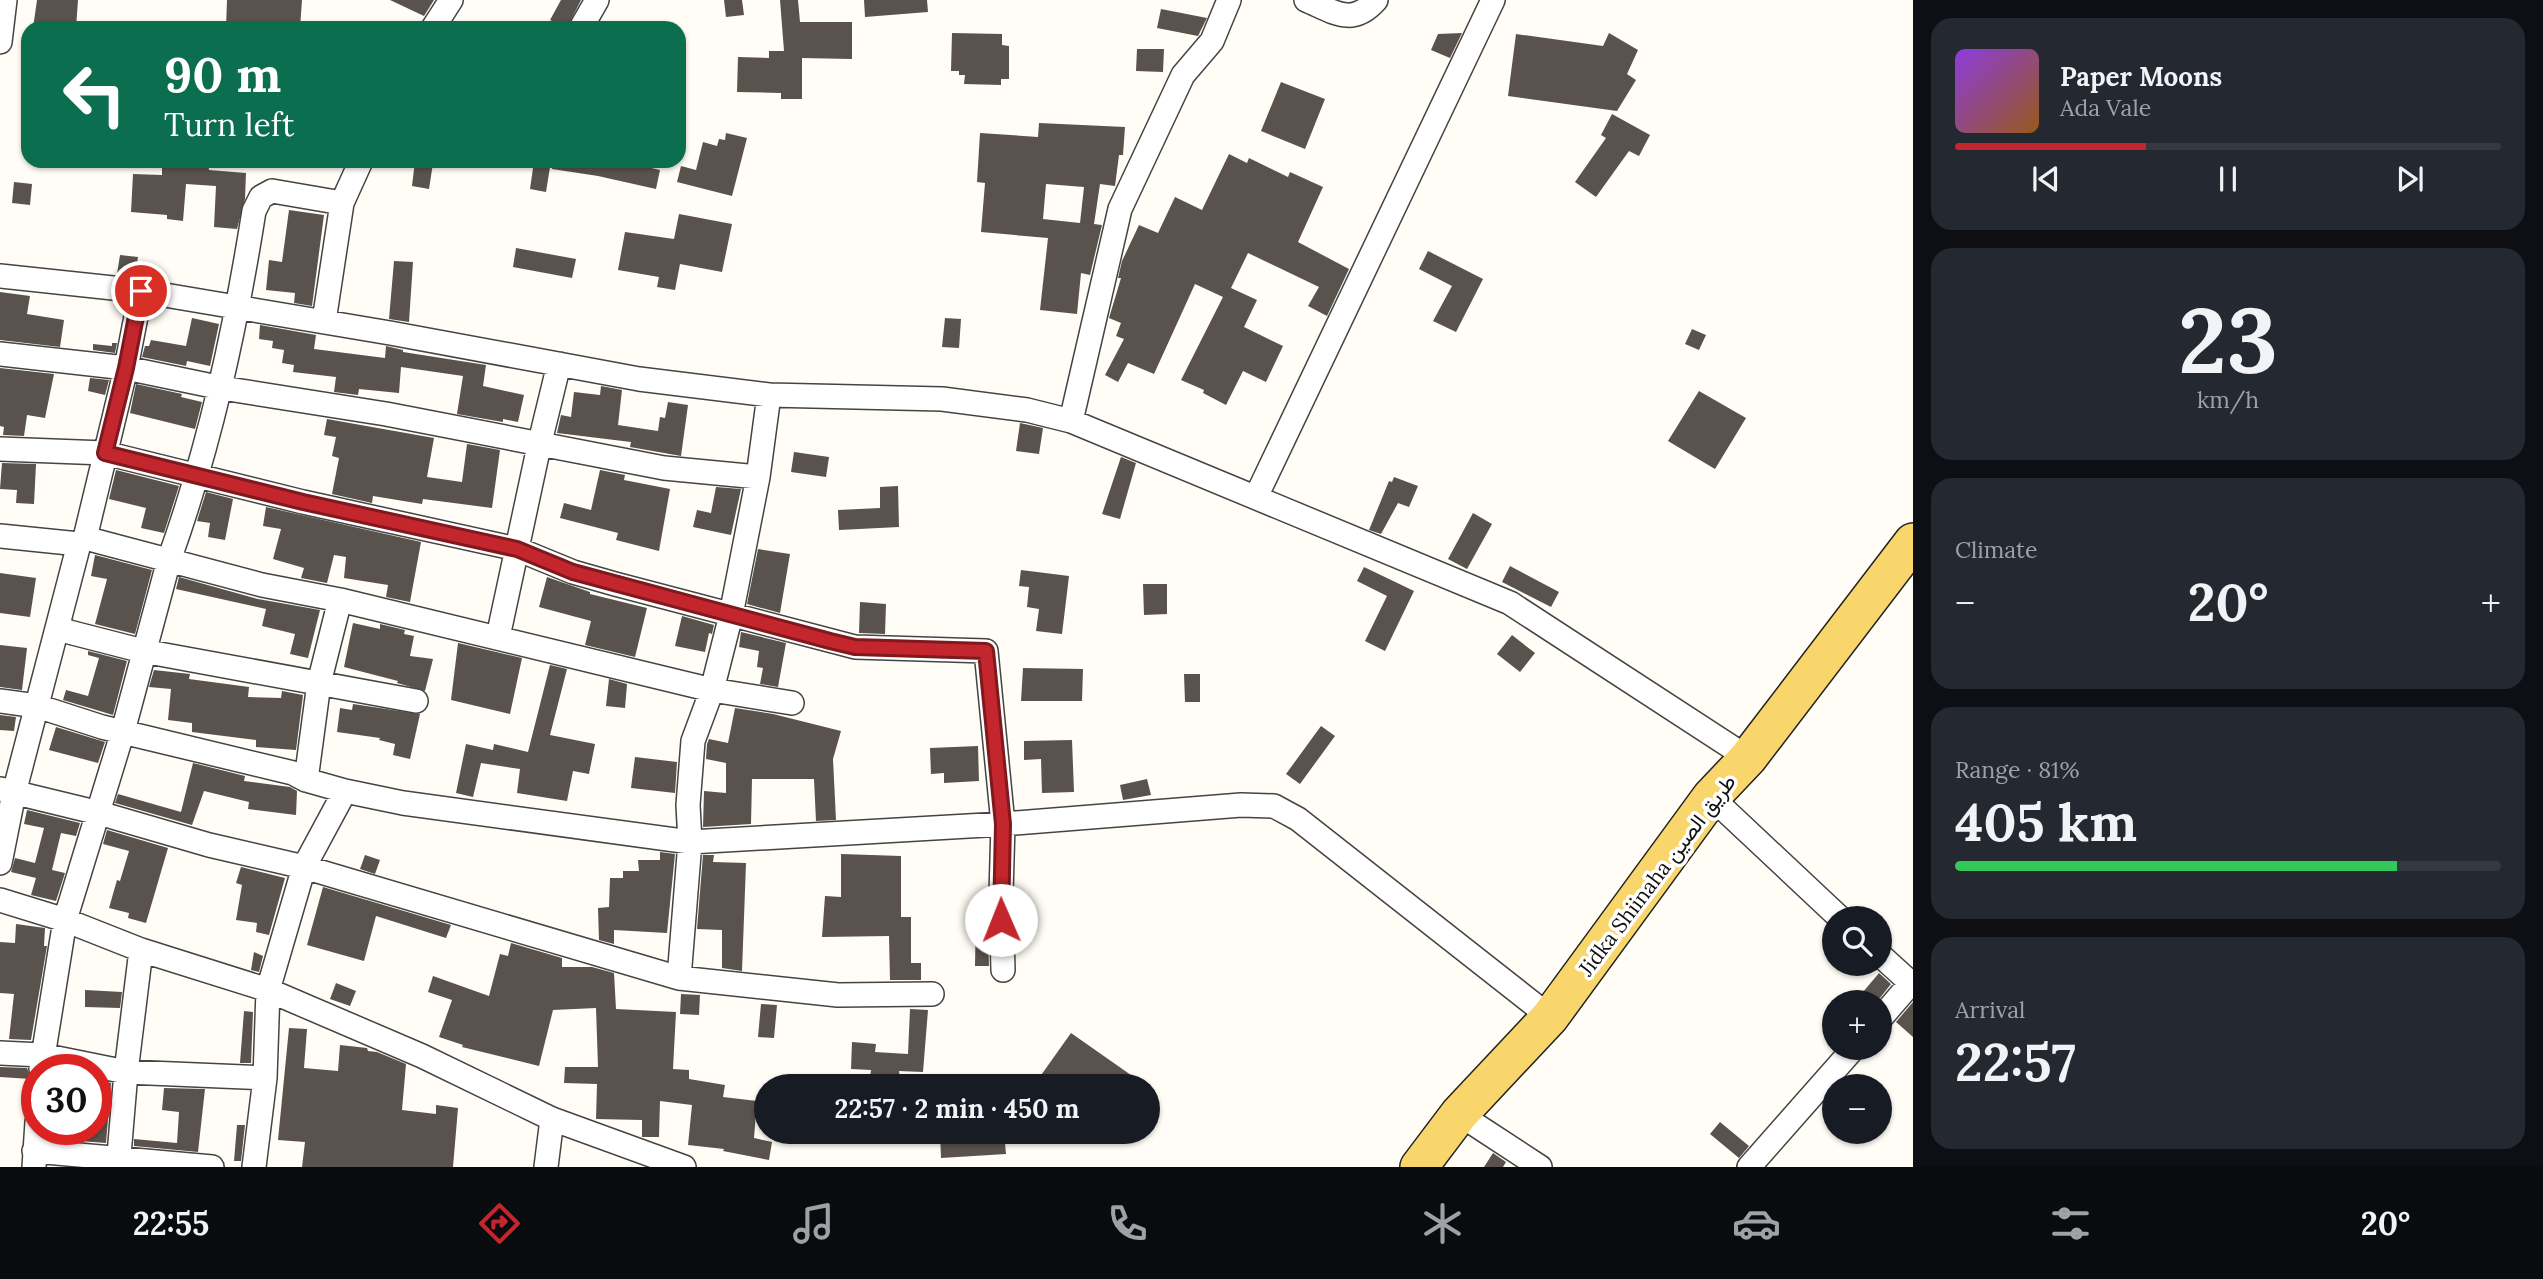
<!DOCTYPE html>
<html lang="en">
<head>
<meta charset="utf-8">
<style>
  body { margin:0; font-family:Lora,Vazirmatn,serif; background:#242831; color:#f1f3f6; height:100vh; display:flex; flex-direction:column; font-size:26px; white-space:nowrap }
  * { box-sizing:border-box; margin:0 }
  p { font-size:23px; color:#9ea1a6 }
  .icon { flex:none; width:38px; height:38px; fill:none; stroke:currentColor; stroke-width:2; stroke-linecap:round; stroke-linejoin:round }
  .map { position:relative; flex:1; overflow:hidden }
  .panel { display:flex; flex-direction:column; gap:18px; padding:18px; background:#0d0f14; width:630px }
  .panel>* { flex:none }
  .top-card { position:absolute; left:21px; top:21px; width:665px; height:147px; border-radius:21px; box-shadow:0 2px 5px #0004; background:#0b6e4f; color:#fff; overflow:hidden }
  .buttons { position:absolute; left:1822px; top:906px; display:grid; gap:14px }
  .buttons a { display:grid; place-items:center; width:70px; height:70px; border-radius:50%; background:#171b24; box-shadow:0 2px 5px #0004; font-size:35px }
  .speed { position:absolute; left:21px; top:1054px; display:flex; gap:14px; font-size:35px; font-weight:700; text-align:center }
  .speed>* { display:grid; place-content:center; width:91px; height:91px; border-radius:50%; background:#171b24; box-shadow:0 2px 5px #0004; line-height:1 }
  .speed .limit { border:10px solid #d22; background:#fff; color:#111 }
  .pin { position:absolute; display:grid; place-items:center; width:60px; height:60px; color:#fff; margin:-30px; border:4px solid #fff; border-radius:50%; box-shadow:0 2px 7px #0007 }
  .me { position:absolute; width:77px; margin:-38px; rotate:359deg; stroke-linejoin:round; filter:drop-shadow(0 0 5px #0008) }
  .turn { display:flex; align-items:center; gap:24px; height:147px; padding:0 28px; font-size:32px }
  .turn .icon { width:91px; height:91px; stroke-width:2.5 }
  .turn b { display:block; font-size:49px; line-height:60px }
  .big { font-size:52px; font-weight:800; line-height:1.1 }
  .panel .card { flex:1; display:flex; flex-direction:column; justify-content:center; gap:10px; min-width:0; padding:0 24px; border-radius:21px; background:#242831 }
  .panel .dial { align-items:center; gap:0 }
  .dial b { font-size:91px; line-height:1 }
  .song { display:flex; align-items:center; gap:21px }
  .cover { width:84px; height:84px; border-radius:10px; background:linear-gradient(135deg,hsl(270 70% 55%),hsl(30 70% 35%)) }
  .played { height:7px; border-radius:4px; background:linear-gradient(90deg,#c4262e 35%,#363941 35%) }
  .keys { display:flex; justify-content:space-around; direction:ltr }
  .heat { display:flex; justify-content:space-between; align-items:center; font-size:38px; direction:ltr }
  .charge { height:10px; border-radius:5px; background:linear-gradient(90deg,#34c759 81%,#363941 0) }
  .trip { position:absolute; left:754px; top:1074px; width:406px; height:70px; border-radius:35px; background:#171b24; box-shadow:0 2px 5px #0004; font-weight:800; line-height:70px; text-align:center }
  .tab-bar { display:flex; height:112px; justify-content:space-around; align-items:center; background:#090b0e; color:#9ea1a6 }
  .tab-bar .icon { width:49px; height:49px }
  .tab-bar .active { color:#c4262e }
  .tab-bar b { font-size:32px; color:#f1f3f6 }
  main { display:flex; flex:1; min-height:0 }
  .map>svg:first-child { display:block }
  .building { fill:#5a524d; fill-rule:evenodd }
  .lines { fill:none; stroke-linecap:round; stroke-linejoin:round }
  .street-casing { stroke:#444; stroke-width:26 }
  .primary-casing { stroke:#222; stroke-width:40 }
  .street { stroke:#fff; stroke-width:23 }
  .primary { stroke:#f9d66b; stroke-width:37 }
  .route-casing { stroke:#7f191e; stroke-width:18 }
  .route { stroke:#c4262e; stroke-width:12 }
  .labels { text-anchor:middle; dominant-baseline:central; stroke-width:7; stroke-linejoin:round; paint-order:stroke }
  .street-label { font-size:21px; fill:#111; stroke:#fff }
</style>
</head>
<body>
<main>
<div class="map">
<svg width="1913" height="1167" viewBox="0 0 1913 1167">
  <rect width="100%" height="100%" fill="#fffdf5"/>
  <path class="building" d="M37,0h41l-2,28h-43z
    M227,0h75l-2,28h-74z
    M390,0h44l-10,16z
    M561,0h20l-14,28 -17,-8z
    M724,0h18l2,15 -18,2z
    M780,0h18l2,22h52v37l-50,-1v41h-21v-6l-44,-1 1,-35 31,1v-7h15z
    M864,0h63l1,12 -63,5z
    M1161,9l46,9 -9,18 -41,-8z
    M952,33l50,1v11l7,1v33h-8v6l-37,-1 1,-9h-6v-4h-8z
    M1462,33l-12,25 -19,-8 7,-16z
    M1609,33l29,17 -11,24 9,6 -19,31 -109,-15 8,-62 87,12z
    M1137,49h27l-1,23 -27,-1z
    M1281,82l44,17 -20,50 -44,-18z
    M1612,114l38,21 -11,21 -10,-5 -33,46 -21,-15 31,-44 -5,-3z
    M1039,123l86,4 -2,28h-4l-4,31 -15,-2 -6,40 8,1 -12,50 -9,-2 -4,41 -37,-4 8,-72 -67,-6 4,-49 -8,-1 3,-49 58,4zM1046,184l38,3 -4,36 -37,-4z
    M726,133l21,5 -15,58 -55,-14 4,-16 15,4 7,-28 14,4 2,-7 6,1z
    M1229,154l18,9 2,-5 39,19 2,-5 33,15 -25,55 51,27 -22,47 -19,-10 11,-19 -71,-34 -17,35 26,12 -13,27 39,19 -17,36 -23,-11 -17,34 -23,-12 1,-3 -23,-10 42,-83 -28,-13 -41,90 -26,-11 -10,19 -13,-7 19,-36 -8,-3 5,-13 -12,-5 12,-40h-3l4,-17 17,-36 19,8 17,-36 27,13z
    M162,161h46l1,9 37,3 -1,26 -8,30 -23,-2 2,-41 -30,-2 -3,37 -16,-2v-4l-36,-3 2,-38 29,1z
    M415,161l18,2 -4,26 -17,-3z
    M534,161h17l-5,31 -16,-3z
    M553,161h48l10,3 1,-3h10l38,9 -4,19 -58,-13 -46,-7z
    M14,182l18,2 -2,21 -18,-2z
    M289,210l35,5 -12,91 -18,-3 1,-10 -29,-3 3,-30 13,2z
    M679,214l53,10 -10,48 -42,-8 -5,26 -18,-3 2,-10 -41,-7 7,-38 49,7z
    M516,248l60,11 -4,19 -59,-11z
    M1428,251l55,28 -27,53 -23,-11 19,-35 -33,-17z
    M120,255l18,2 -3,19 -18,-2z
    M394,261l19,1 -4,60 -20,-3z
    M0,292l30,4 -3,18 37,6 -4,27 -60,-7z
    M192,318l27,6 -9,42 -23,-5 -1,5 -44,-9 3,-11h4l2,-6 35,6z
    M945,318l16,1 -2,29 -17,-1z
    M260,325l56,10 -2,14 71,9 1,-12 17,4v2l83,13 -3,21 41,9 -6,27 -15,-3v3l-46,-8 6,-38 -62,-9 -2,26 -40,-4 -1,6 -24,-3 2,-15 -43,-5 1,-7 -12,-2 2,-13 -12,-2 1,-7 -14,-2z
    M1692,329l14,6 -7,15 -14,-6z
    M112,343h5l-2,10 -22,-3v-6l19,2z
    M0,368l54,6 -9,44 -18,-3 -3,21 -21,-1 1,-8 -4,-1z
    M90,378l19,2 -4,15 -17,-4z
    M136,384l46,10 -1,3 21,5 -7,27 -65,-16z
    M601,386l21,4 -4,35 40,6 2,-14 5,1 3,-16 20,3 -7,51 -51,-9 1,-5 -74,-9 4,-18 10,2 3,-25 26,3z
    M1699,391l47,27 -31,51 -47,-28z
    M327,419l107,19 -7,39 35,5 5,-38 33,6 -8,58 -69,-9 -1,5 -49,-8 -1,7 -40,-9 7,-36 -7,-2 4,-19 -12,-2z
    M1020,423l23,5 -4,26 -23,-3z
    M794,452l35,5 -3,20 -35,-5z
    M1121,457l15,6 -16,56 -18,-5z
    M2,463l34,1 -2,40 -18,-1 1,-13 -17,-1z
    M116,470l63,16 -15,47 -23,-5 5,-20 -37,-9z
    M600,470l25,5 -1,5 46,9 -11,62 -43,-11 2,-7 -58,-15 4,-15 27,7z
    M1394,477l24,9 -9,21 -11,-4 -17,31 -12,-4 20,-49 3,1z
    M898,486l1,41 -60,3 -1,-20 42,-2v-21z
    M716,487l25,2 -10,46 -38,-8 4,-17 14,3z
    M206,492l27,7 -8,41 -17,-3 2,-14 -13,-2z
    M266,507l155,35 -11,60 -24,-5 2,-12 -44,-7 2,-21 -12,-2 -7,28 -26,-5 3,-10 -31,-9 8,-30 -18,-3z
    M1473,513l19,11 -25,45 -19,-10z
    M758,549l32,5 -10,59 -33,-9z
    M95,555l57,15 -17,64 -40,-10 12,-45 -16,-3z
    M1510,566l49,26 -8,15 -49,-25z
    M1364,567l50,24 -29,60 -20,-10 22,-45 -30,-15z
    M1021,570l48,6 -7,58 -26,-3 3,-22 -12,-2 2,-20 -10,-1z
    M0,573l36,5 -6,39 -30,-4z
    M179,577l79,22 62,11 -12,48 -18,-4 5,-20 -33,-8 4,-17 -90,-20z
    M547,577l43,15v2l57,14 -12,49 -50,-12 6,-24 -52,-14z
    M1143,584h24v30l-23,1z
    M860,602l26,2 -1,30 -26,-1z
    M682,616l32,9 -2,9 -3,-1 -4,19 -30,-6z
    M353,623l27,6v-5l25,6 -1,4 10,2 -4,20 23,3 -8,32 -28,-8 1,-2 -54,-14z
    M741,632l45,11 -8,44 -18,-3 3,-16 -6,-1 2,-16 -20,-4z
    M1512,635l23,18 -15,19 -23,-18z
    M458,643l64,15 -12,56 -59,-14z
    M0,645l27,3 -5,42 -22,-3z
    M88,651l39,10 -14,54 -50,-15 3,-10 22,6 11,-38 -11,-3z
    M550,665l17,4 -17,66 45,9 -6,30 -16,-3 -6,30 -50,-8 3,-24 -39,-6 -8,34 -17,-4 10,-49 27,6 1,-6 34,8z
    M1023,668l60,1 -1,32h-61z
    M154,670l36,4 -1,5 60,8 -1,10 33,1 1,-7 21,4 -7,55 -40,-3v-7l-64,-8v-9l-24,-3 3,-31 -22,-2z
    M1184,674h16v28h-15z
    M609,679l18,5 -2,24 -19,-2z
    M353,704l67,10 -10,45 -17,-4 2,-11 -16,-4 1,-2 -43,-6 3,-24 12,2z
    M735,708l38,6 68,17 -8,28 3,61 -20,1 -2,-42h-62l-1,45 -48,3 1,-36 22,2v-30l-20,-4 1,-15 2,-5 19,4z
    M0,715l16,2 -2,14 -14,-1z
    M1321,726l14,10 -35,48 -14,-10z
    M56,727l49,15 -7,21 -49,-13z
    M1072,740l2,52 -32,1 -1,-34 -17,1v-19z
    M978,746l1,35 -35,2v-10l-13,1 -1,-26z
    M635,757l42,5 -2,31 -44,-5z
    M193,763l52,13 -1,5 46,6 7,4 -1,24 -48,-6 1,-7 -45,-11 -12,34 -77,-22 3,-9 63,18z
    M1147,779l4,16 -28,5 -3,-15z
    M27,810l53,13 -4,13 -15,-3 -9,37 13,3 -9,28 -25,-6 5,-17 -25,-6 4,-14 20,5 9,-35 -20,-4z
    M107,830l61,18 -22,75 -18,-5 1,-5 -20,-5 8,-28 3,1 9,-30 -26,-7z
    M660,852l15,2 -8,79 -53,-3v14l-15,-4 -1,-32 11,-1 1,-29h13v-7h16l-1,-11h22z
    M841,854l60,2v61h10v46h10v17h-31l-1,-44 -67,1 3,-41 16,1z
    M365,855l15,5 -5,14 -15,-5z
    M703,855h11l-1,7 33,1 -4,108 -20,-3v-38l-25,-1z
    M241,867l44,11 -16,57 -13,-3 1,-9 -21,-3 6,-35 -6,-2z
    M323,887l128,38 -5,13 -70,-22 -12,45 -57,-16z
    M976,908h11l2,58h-14z
    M16,924l29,4 -1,18h3l-16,94 -22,-1 5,-45 -14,-1v-51l15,1z
    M511,943l51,15v9h30l22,6 2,36 60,3 -3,57 16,1v9l36,6 -2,12 34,4 -3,37 18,4 -3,18 -46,-9 1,-2 -36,-4 4,-40 -32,-4 -1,36h-17v-17l-46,-1 1,-35 -33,-1 1,-16h33l-2,-59 -43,2 -14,56 -77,-19 1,-2 -24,-8 13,-37 -24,-8 5,-16 56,20 11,-42 8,2z
    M254,952l9,4 -4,16 -8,-2z
    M1879,973l12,11 -15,19 -13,-11z
    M336,983l20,8 -6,15 -20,-7z
    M85,990l37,2 -2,16 -35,-1z
    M681,994l19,1 -1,20 -19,-1z
    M1913,1002v35l-17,-15z
    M761,1004l16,1 -3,33 -16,-1z
    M910,1009l18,1 -5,62 -24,-1 2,16h-32l2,-17 -20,-1 1,-27 24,2 -1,8 33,2z
    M244,1011l9,1 -2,51h-11z
    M289,1028l18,1 -3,39 34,3 2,-26 27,3 1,3 9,1 29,12 -4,46 34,4v-9l22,3 -5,59h-151l3,-25 -27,-2z
    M1071,1033l77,54h-96l-13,-9z
    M0,1067l27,1 4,11 -31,-2z
    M96,1080l15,3 -5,60 -38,-3 1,-11h27z
    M164,1088l41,1 -7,63 -64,-6v-7l43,4 2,-31 -17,-2z
    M1720,1122l29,24 -10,12 -29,-24z
    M237,1125h8l-4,36h-7z
    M940,1132h64l2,22 -65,4z
    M1493,1153l13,9 -3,5h-19z"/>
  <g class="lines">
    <g class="street-casing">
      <path id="street" d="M1306,0c28,12 46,27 70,0
        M433,28l18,-28
        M581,28l16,-28
        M0,42l5,-42
        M0,276l141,15 249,42 249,46 130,16 173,4 85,11 44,11 439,182 238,155
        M141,291l-15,77 96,20 164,26 278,54 94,9
        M324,321l18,-118 19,-42
        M0,354l126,14 -41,170
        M1071,421l49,-212 63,-134 29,-34 17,-41
        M0,449l105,4 198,49 214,47 56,23 42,12 240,63 131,4 17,173 -2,70 2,76
        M1256,497l237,-497
        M0,536l79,8 6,-6 177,47 78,15 372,90 80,13
        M340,600l-21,83 -13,97 39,11
        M59,627l10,5 74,19 273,50
        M498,637l41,-191 20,-82
        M0,701l37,5 65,21 191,46 13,7
        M0,789l99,24 110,32 95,22 375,111 159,17 94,-1
        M1711,797l130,122
        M0,863l14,-70 65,-249
        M0,900l65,20 76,30 127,40 154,66 130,63 132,48
        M1880,955l33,30
        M679,978l11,-136 -2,-37 5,-64 19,-51 19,-75 27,-138 11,-82
        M1880,1019l30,-35
        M0,1053l42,2 84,17 139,6
        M41,1069l24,-149 58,-189 46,-171c41,-114 66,-229 85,-349l7,-14 11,-6 70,12
        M1459,1114l81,53
        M34,1151l178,16
        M34,1167l3,-45
        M118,1167l8,-95 15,-122
        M254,1167l11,-89 3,-88 36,-123 41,-76 58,12 287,39 313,-18 238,-19 33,1 24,13 252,198
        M546,1167l6,-48
        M1749,1167l105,-119"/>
    </g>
    <g class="primary-casing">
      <path id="primary" d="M1419,1167l40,-53 91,-97 161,-220 37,-39 165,-216"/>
    </g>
    <use href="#street" class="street"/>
    <use href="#primary" class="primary"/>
  </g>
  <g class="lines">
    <g class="route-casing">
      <path id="route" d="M141,291l-15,77 -21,85 198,49 214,47 56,23 257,69 25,6 131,4 17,173 -2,96"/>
    </g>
    <use href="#route" class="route"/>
  </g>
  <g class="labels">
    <g class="street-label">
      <text transform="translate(1657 875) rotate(-53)">Jidka Shiinaha طريق الصين</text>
    </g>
  </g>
</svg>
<div class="buttons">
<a><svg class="icon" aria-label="search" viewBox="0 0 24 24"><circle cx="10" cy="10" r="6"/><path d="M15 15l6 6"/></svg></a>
<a>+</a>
<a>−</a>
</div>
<div class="speed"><div class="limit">30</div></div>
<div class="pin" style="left:141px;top:291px;background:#d93025"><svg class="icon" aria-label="arrive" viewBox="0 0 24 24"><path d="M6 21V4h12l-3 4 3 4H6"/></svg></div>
<svg class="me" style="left:1001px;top:920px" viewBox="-20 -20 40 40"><circle r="19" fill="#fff"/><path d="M0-13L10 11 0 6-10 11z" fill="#c4262e"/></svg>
<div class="trip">22:57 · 2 min · 450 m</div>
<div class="top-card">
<div class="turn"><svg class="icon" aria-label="left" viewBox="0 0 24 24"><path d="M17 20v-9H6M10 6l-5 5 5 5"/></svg><div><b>90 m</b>Turn left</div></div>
</div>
</div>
<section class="panel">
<div class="card">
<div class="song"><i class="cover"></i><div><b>Paper Moons</b><p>Ada Vale</p></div></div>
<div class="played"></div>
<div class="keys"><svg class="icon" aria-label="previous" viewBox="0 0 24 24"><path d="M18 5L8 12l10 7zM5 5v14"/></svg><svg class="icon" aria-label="pause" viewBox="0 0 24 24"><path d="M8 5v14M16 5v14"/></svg><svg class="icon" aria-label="next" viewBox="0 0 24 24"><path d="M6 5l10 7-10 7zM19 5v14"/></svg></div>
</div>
<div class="card dial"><b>23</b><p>km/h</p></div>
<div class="card"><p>Climate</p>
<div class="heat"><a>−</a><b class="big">20°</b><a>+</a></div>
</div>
<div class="card"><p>Range · 81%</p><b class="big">405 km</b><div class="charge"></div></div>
<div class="card"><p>Arrival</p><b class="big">22:57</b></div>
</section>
</main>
<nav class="tab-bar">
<b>22:55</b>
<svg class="icon active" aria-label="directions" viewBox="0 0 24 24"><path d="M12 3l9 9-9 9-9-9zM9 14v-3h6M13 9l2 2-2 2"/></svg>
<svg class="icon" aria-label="music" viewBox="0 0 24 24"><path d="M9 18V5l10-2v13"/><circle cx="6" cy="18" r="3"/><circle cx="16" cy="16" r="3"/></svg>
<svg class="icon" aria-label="phone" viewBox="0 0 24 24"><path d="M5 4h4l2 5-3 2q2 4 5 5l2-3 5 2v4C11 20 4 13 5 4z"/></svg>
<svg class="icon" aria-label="climate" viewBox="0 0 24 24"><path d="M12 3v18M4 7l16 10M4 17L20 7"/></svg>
<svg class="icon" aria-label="car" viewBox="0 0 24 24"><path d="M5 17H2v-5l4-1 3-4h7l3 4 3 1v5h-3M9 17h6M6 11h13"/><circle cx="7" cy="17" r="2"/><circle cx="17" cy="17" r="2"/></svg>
<svg class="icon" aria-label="filters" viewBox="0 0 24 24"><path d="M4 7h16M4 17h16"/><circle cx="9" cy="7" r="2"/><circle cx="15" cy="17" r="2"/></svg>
<b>20°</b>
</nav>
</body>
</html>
